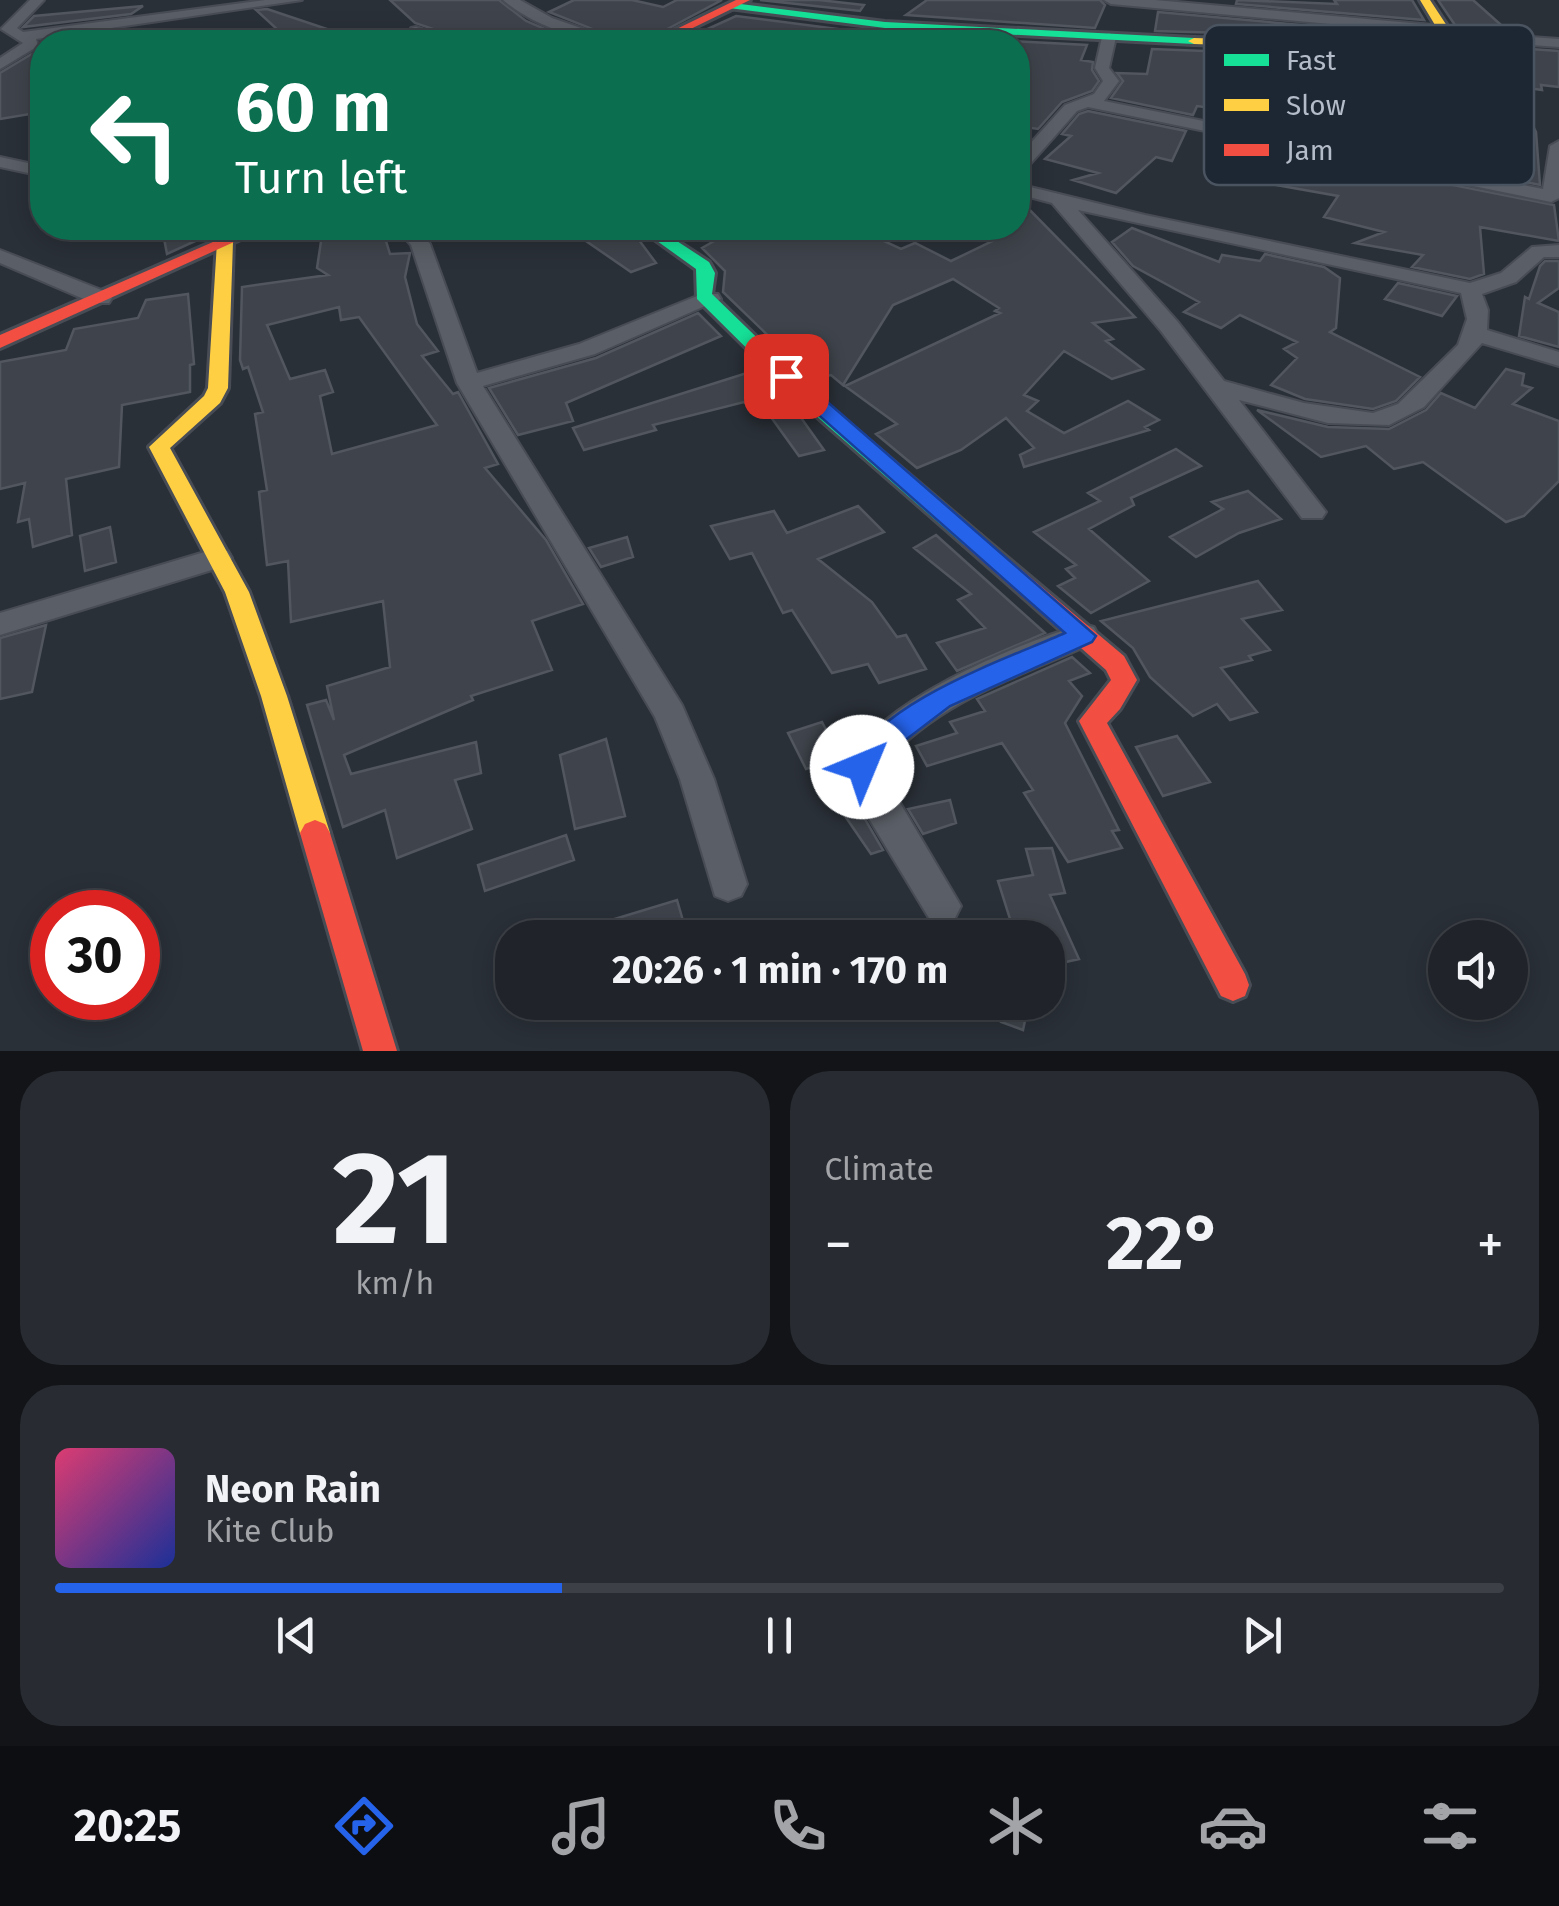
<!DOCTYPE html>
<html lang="en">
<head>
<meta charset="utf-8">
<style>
  body { margin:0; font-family:"Fira Sans",sans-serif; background:#282c32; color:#f1f3f6; height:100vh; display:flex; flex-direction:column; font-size:38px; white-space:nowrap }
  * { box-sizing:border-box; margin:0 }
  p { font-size:32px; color:#a2a4a8 }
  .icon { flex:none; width:55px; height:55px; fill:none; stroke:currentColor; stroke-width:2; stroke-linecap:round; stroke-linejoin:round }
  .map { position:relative; height:1051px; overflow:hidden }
  .side { display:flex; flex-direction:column; gap:20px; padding:20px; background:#121417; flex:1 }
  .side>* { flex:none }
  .banner { position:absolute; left:30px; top:30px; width:1000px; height:210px; border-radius:40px; box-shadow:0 5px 25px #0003,0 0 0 2px #3d4147; background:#0b6e4f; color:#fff; overflow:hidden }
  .controls { position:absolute; left:1428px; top:920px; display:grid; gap:20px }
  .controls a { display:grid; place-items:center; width:100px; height:100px; border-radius:50%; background:#20242a; box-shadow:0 5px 25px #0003,0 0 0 2px #3d4147; font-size:50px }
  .speed { position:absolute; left:30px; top:890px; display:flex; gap:20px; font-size:50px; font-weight:700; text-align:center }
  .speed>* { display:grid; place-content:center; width:130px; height:130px; border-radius:50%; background:#20242a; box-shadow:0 5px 25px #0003,0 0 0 2px #3d4147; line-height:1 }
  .speed .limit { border:15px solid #d22; background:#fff; color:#111 }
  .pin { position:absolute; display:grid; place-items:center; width:85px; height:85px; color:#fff; margin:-42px; border-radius:20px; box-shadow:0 5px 15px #0006 }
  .me { position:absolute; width:110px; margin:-55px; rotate:45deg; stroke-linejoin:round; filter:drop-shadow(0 0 8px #0008) }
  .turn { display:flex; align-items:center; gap:35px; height:210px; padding:0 40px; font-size:45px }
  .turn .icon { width:130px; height:130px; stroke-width:2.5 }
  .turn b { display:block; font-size:70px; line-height:85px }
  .big { font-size:75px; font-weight:700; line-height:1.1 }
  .side .tile { flex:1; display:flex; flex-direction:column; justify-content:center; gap:15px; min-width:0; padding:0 35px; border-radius:40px; background:#282c32 }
  .side .dial { align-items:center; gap:0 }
  .dial b { font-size:130px; line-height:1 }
  .song { display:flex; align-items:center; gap:30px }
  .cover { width:120px; height:120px; border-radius:15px; background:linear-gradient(135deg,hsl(340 70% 55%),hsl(230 70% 35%)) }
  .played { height:10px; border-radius:5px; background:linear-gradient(90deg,#2563eb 35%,#3d4147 35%) }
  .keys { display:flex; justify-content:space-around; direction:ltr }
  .heat { display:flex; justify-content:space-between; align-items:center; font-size:55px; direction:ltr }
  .side .tiles { flex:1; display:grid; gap:20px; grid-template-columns:1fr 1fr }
  .tile:last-child { grid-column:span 2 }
  .trip { position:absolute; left:495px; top:920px; width:570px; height:100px; border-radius:40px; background:#20242a; box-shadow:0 5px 25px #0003,0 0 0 2px #3d4147; font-weight:700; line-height:100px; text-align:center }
  .tab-bar { display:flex; height:160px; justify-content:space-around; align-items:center; background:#0d0e11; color:#a2a4a8 }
  .tab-bar .icon { width:70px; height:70px }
  .tab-bar .on { color:#2563eb }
  .tab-bar b { font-size:45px; color:#f1f3f6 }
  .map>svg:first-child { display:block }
  .building { fill:#3f444c; stroke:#52575f; stroke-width:2.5; fill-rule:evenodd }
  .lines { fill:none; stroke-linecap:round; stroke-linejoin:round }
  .street-casing { stroke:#484c55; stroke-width:4 }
  .fast-casing { stroke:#484c55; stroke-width:6 }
  .slow-casing { stroke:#484c55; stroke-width:6 }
  .jam-casing { stroke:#484c55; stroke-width:6 }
  .street { fill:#5a5e66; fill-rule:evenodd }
  .fast { fill:#16e098; fill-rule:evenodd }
  .slow { fill:#ffcf43; fill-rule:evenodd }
  .jam { fill:#f24e42; fill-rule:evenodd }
  .route { fill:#2563eb; stroke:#184099; stroke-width:2.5 }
  .key { fill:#1d2633; stroke:#4a5360; stroke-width:2.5 }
  .key-label { font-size:28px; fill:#b4bcc9 }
</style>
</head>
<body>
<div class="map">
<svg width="1559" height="1051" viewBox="0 0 1559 1051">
  <rect width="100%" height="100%" fill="#2a3038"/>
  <path class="building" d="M390,0h109l27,21 33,14 -18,7h-85l-5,-7 -36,-12z
    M574,0h58l31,7 14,-7h45l-79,42h-18l-76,-30z
    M760,0h59l45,5 -4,6z
    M927,0h173l5,5 -10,23 -189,-13z
    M1237,0l100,4 -3,-4h78l12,20 -188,-16z
    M1438,0h35l36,32 -52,-4z
    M143,6l-12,8 -108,13 11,-11z
    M267,9l87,29 -1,4h-62l-35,-32z
    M1158,12l275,25 1,2 -279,-8z
    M736,16l109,14 -10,12h-156z
    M104,33l-13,9h-49v70l-42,7v-46l40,-24 1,-7z
    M879,34l208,11 -6,15 12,2 -1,8 7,11 -7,10 -30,11 -24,27 -20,-3v-84h-151z
    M1462,44l97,7v36l-18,-2 1,5 -29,-4 23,46 4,53 -256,-52 3,-15 -90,-12 -4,9 -82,-17 12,-17 -6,-8 30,1 5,-25 297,11 12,-7zM1419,98l66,8 -11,44 -43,-6z
    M1088,111l98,20 -14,30 -16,-4 -40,36 -43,-13 25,-7 -53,-14 26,-23 -9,-2 17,-20z
    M1282,151l272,54 5,36 -79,-14 4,47 -14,5 -58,-12 11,-12 -68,-12 29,-11 -60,-15 14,-21 -62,-11z
    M1018,198l117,119 -42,6 20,16 -7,2 37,28 -31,10 -48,-28 -40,44 14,6 -11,10 37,22 64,-32 31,19 -14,7 4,3 -125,37 -4,-12 14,-7 -28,-30 -45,32 -44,18 -41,-34 21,-10 -52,-38 155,-73 -5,-2 4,-3 -46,-29 -60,26 -50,80 -12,-10 -18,4 -90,-87 2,-21 -23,-23 35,-20h119l45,21 14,-6 36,18 50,-24 -5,-3 22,-6z
    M162,228h39l3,9 -37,17z
    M323,228h59l8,26 20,-1 -5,24 12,47 21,27 -16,5 31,38 5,-2 40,72 -13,4 61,72 37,64 -51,17 20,49 -81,26 2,4 -129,55 7,19 125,-32 5,31 -26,7 17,49 -75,29 -12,-48 -42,17 -36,-122 19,-5 8,20 -7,-34 63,-19 -7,-66 -92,21 -3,-61 -21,4 -8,-73 8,-2 -12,-76 8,-2 -15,-45 -5,2 -3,-9 2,-73 86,-12 -11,-7zM339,307l2,13 18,-3 78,108 -105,29 -12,-58 13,-4 -8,-22 -35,9 -23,-54z
    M567,228h63l26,35 -25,9z
    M1132,228l87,34 3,-7 38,6 5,-7 59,13 16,11 -4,50 -6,4 90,45 -24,24 -23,8 -68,-10 -34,-14 26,-27 -13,-9 13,-7 -57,-27 -19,13 -37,-16 15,-10 -66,-36 -21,-24z
    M1545,261h14v27l-21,15 21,9v35l-40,-11 6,-39 4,2 11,-33z
    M1398,283l59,13 -15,20 -57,-17z
    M188,294l6,70 -4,1v27l-68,13 -3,62 -53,12 6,56 -39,12 -4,-28 -11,3 7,-39 -25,6v-127l66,-12 8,-21 64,-11 8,-18z
    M698,313l23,23 -155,67 7,18 -55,14 -29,-47 107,-30z
    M1506,369l18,5 -2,11 10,3 -19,16 46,17v60l-35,35 -18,6 -83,-60 -29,7 -28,-23 -45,11 -64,-47 71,17 61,2 37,-19 15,-17 34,15z
    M750,372h8l16,17 -4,1 27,22 27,38 -25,6 -36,-50 -10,4 -9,-8 -91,23 3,5 -72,20 -11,-22z
    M1176,449l25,17 -70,32 3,7 -45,24 60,52 -58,32 -33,-27 17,-8 -9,-9 10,-4 -42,-33 66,-31 -12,-8z
    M1248,491l33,28 -42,14 -43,24 -26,-20 53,-28 -11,-7z
    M858,506l26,26 -66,27 54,43 25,35 9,-2 20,34 -47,14 -11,-19 -36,9 -40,-63 -9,3 -31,-60 -22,6 -19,-33 63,-15 13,22z
    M110,527l6,35 -31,9 -5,-35z
    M936,535l109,98 -88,38 -20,-28 48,-15 -27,-28 13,-6 -57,-46z
    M627,537l6,20 -32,10 -12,-19z
    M1258,581l24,29 -40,9 28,31 -21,6 3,4 -31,8 36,44 -27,8 -13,-16 -24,12 -43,-39 -17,-29 -32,-27z
    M46,625l-14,67 -32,7v-61z
    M1072,657l18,16 -21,8 13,15 -17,27 54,107 -7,1 10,17 -54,14 -44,-69 9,-3 -31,-47 -75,23 -11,-20 41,-13 -7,-11 35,-11 -8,-12z
    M822,722l19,36 -35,11 -18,-36z
    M1177,736l33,46 -47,14 -27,-49z
    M606,739l19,77 -50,13 -15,-74z
    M845,777l14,32 24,41 -12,4 -26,-38 5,-2 -19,-31z
    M950,800l6,23 -33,11 -15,-25z
    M566,835l8,25 -89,31 -7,-26z
    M1052,848l13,45 -15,2 29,64 -31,7v-28h-32l-18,-57 35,-6 -7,-26z
    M677,900l11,38h-115l-1,-6z
    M1005,1002h24l-6,28 -22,-8z"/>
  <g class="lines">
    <g class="street-casing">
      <path id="street" d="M30,0h14l-27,28 6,4 242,-32h37l-266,39 2,7 -38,23v-11l23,-15 -22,-14z
        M503,0h17l32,18 69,24c-37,2 -89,-17 -118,-42z
        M1104,0h51l289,26 6,5 109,8v8l-112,-8 -6,-5 -330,-30z
        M416,27l34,12 2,3h-19l-22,-8v-6z
        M1109,33l7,4 -7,31 10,13 -15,20 439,88 7,-43 9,-5v57l-8,4 -463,-95 -11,4 -53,60 -6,1v-15l47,-52 29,-11 9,-13 -8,-13 7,-31z
        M0,157l42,9v10l-42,-9z
        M1018,184l127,31 325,68 31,-10 31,-26 27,-2v12h-15l-28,25 -34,12 6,16 -1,20 72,22v14l-77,-23 -58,64 -35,18 -61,-2 -89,-23 87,112 -4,6h-20l-141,-187 -109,-128 -34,-9zM1078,210l383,83 6,26 -9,26 -60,59 -25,9 -69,-10 -80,-22 -47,-60z
        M396,228h20l14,16 47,129 102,-29 123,-50h16l3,5 -126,55 -112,32 199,319 32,74 33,105 -6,12 -13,5 -13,-5 -35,-117 -25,-62 -198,-334 -46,-138z
        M0,250l109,43 3,5 -3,5h-16l-93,-40z
        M218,548l10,3 4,7 -4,7 -228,70v-22z
        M1083,624l11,3 4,8 -4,8c-75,33 -161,60 -214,126l81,137 -6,12 -13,6 -13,-6 -67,-111 -17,-40c33,-66 169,-122 238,-143z"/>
    </g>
    <g class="fast-casing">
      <path id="fast" d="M733,3l152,19 309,16 6,3 -6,3 -309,-16 -156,-20z
        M639,228h18l52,34 6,11 -3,21 108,105 160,136 3,5 -3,5h-16l-158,-138 -109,-108 -1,-30z"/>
    </g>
    <g class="slow-casing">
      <path id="slow" d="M1420,0h10l23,35v17l-259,-8 -6,-3 6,-3 249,8 -2,-11z
        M225,237l8,5 -5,146 -8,15 -50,45 79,144 38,104 43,137 -5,9 -10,4 -10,-4 -5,-9 -39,-137 -36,-104 -76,-145 55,-51 4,-8 9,-146z"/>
    </g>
    <g class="jam-casing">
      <path id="jam" d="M736,0h14l-86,42h-14z
        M245,228h20l-265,120v-13z
        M972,532l8,3 144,121 13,24 -17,29 -13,14 138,251 4,11 -4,11 -12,5 -12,-5 -142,-275 32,-41 -5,-10 -142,-125 -3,-5 3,-5z
        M315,820l10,4 5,9 67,218h-34l-63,-218 5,-9z"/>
    </g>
    <use href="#street" class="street"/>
    <use href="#fast" class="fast"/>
    <use href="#slow" class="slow"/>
    <use href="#jam" class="jam"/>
  </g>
  <path class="route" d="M786,370l7,2 303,264 -4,6 -142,64 -67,51 -11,18 -10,3 -10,-3 -4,-8c33,-66 151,-105 217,-134l-286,-253v-8z"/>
  <rect x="1204" y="25" width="330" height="160" rx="15" class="key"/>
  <rect x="1224" y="54" width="45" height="12" fill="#16e098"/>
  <rect x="1224" y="99" width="45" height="12" fill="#ffcf43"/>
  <rect x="1224" y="144" width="45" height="12" fill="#f24e42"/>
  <g class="key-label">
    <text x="1286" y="70">Fast</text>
    <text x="1286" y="115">Slow</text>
    <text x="1286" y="160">Jam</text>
  </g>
</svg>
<div class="controls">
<a><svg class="icon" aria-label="sound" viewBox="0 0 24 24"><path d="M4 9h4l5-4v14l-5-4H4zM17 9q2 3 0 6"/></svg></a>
</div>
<div class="speed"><div class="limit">30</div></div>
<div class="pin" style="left:786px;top:376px;background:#d93025"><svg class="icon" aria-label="arrive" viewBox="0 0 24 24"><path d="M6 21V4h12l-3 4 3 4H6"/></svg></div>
<svg class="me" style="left:862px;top:767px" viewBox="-20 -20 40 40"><circle r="19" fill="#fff"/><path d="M0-13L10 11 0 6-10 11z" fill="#2563eb"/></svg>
<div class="trip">20:26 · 1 min · 170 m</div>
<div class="banner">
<div class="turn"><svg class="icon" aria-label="left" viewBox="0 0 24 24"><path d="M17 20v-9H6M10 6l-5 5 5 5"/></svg><div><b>60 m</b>Turn left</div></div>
</div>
</div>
<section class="side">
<div class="tiles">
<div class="tile dial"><b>21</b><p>km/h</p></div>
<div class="tile"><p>Climate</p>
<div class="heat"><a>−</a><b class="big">22°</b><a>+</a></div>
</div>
<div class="tile">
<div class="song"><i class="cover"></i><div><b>Neon Rain</b><p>Kite Club</p></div></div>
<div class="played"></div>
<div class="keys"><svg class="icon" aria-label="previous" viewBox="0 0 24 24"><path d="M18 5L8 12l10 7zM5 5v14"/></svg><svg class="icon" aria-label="pause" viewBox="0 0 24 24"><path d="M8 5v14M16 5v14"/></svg><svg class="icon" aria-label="next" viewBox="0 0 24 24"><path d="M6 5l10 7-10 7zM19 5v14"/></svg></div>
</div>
</div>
</section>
<nav class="tab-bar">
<b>20:25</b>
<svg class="icon on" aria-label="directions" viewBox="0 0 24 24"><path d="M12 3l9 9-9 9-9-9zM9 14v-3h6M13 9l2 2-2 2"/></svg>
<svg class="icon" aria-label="music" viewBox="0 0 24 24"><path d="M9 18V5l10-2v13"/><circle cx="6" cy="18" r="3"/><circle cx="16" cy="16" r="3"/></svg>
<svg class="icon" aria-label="phone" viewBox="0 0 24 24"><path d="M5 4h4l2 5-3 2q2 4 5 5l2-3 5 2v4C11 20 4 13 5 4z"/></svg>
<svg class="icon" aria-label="climate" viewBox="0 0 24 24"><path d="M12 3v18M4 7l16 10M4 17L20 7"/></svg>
<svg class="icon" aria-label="car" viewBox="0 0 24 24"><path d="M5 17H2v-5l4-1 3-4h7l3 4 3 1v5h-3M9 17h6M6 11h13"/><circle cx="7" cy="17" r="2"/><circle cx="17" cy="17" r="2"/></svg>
<svg class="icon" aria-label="filters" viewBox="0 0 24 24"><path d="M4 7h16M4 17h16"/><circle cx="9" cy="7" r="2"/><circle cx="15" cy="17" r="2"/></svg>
</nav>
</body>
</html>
